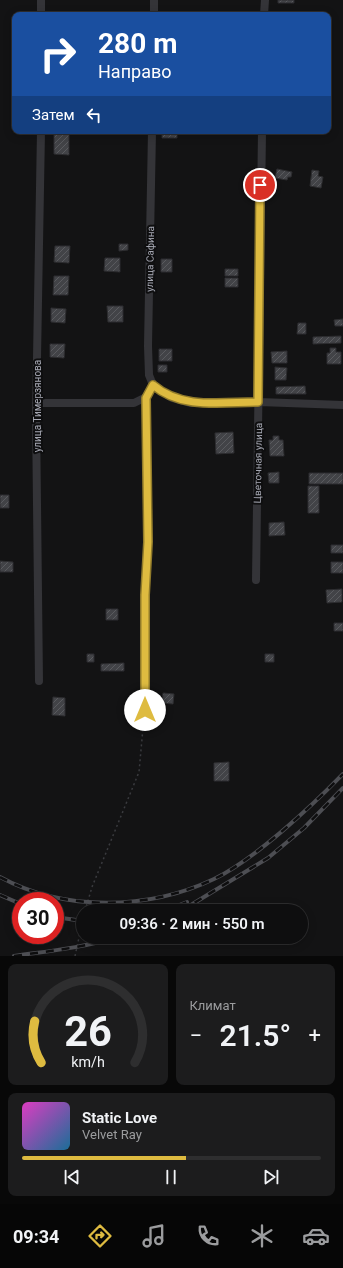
<!DOCTYPE html>
<html lang="ru">
<head>
<meta charset="utf-8">
<style>
  body { margin:0; font-family:Roboto,sans-serif; background:#1c1c1d; color:#f1f3f6; height:100vh; display:flex; flex-direction:column; font-size:15px; white-space:nowrap }
  * { box-sizing:border-box; margin:0 }
  p { font-size:13px; color:#9b9c9e }
  .icon { flex:none; width:22px; height:22px; fill:none; stroke:currentColor; stroke-width:2; stroke-linecap:round; stroke-linejoin:round }
  .map { position:relative; height:956px; overflow:hidden }
  .side { display:flex; flex-direction:column; gap:8px; padding:8px; background:#080808; flex:1 }
  .side>* { flex:none }
  .guide { position:absolute; left:12px; top:12px; width:319px; height:122px; border-radius:8px; box-shadow:0 2px 10px #0003,0 0 0 1px #2e2e2f; background:#1a4fa0; color:#fff; overflow:hidden }
  .speed { position:absolute; left:12px; top:892px; display:flex; gap:8px; font-size:20px; font-weight:700; text-align:center }
  .speed>* { display:grid; place-content:center; width:52px; height:52px; border-radius:50%; background:#0e0e0f; box-shadow:0 2px 10px #0003,0 0 0 1px #2e2e2f; line-height:1 }
  .speed .limit { border:6px solid #d22; background:#fff; color:#111 }
  .pin { position:absolute; display:grid; place-items:center; width:34px; height:34px; color:#fff; margin:-17px; border:2px solid #fff; border-radius:50%; box-shadow:0 1px 4px #0007 }
  .me { position:absolute; width:44px; margin:-22px; rotate:0deg; stroke-linejoin:round; filter:drop-shadow(0 0 3px #0008) }
  .turn { display:flex; align-items:center; gap:14px; height:84px; padding:0 20px; font-size:18px }
  .turn .icon { width:52px; height:52px; stroke-width:2.5 }
  .turn b { display:block; font-size:28px; line-height:34px }
  .then { display:flex; align-items:center; height:38px; padding:0 20px; background:#0003; gap:8px; font-size:15px }
  .big { font-size:30px; font-weight:600; line-height:1.1 }
  .side .widget { flex:1; display:flex; flex-direction:column; justify-content:center; gap:6px; min-width:0; padding:0 14px; border-radius:8px; background:#1c1c1d }
  .side .dial { align-items:center; gap:0 }
  .dial svg { height:104px; overflow:visible; fill:none; stroke:#2e2e2f; stroke-width:7; stroke-linecap:round; text-anchor:middle }
  .dial text { fill:#f1f3f6; stroke:none }
  .song { display:flex; align-items:center; gap:12px }
  .cover { width:48px; height:48px; border-radius:6px; background:linear-gradient(135deg,hsl(310 70% 55%),hsl(200 70% 35%)) }
  .played { height:4px; border-radius:2px; background:linear-gradient(90deg,#debb40 55%,#2e2e2f 55%) }
  .keys { display:flex; justify-content:space-around; direction:ltr }
  .heat { display:flex; justify-content:space-between; align-items:center; font-size:22px; direction:ltr }
  .side .tiles { flex:1; display:grid; gap:8px; grid-template-columns:1fr 1fr }
  .widget:last-child { grid-column:span 2 }
  .trip { position:absolute; left:76px; top:904px; width:232px; height:40px; border-radius:20px; background:#0e0e0f; box-shadow:0 2px 10px #0003,0 0 0 1px #2e2e2f; font-weight:600; line-height:40px; text-align:center }
  .dock { display:flex; height:64px; justify-content:space-around; align-items:center; background:#060606; color:#9b9c9e }
  .dock .icon { width:28px; height:28px }
  .dock .current { color:#debb40 }
  .dock b { font-size:18px; color:#f1f3f6 }
  .map>svg:first-child { display:block }
  .building { fill:url(#building-hatch); stroke:#2d2d30 }
  .lines { fill:none; stroke-linecap:round; stroke-linejoin:round }
  .path { stroke:#3a3b3f; stroke-width:1.5; stroke-dasharray:2 3; stroke-linecap:butt }
  .minor { stroke:#343438; stroke-width:8 }
  .rail-casing { stroke:#4d4e53; stroke-width:4 }
  .rail { stroke:#0e0e0f; stroke-width:2.5; stroke-dasharray:8; stroke-linecap:butt }
  .route-casing { stroke:#907a2a; stroke-width:10 }
  .route { stroke:#debb40; stroke-width:7 }
  .labels { text-anchor:middle; dominant-baseline:central; stroke-width:4; stroke-linejoin:round; paint-order:stroke }
  .street-label { font-size:10px; fill:#a6a8b3; stroke:#0e0e0f }
</style>
</head>
<body>
<div class="map">
<svg width="343" height="956" viewBox="0 0 343 956">
  <defs>
    <pattern id="building-hatch" width="6" height="6" patternUnits="userSpaceOnUse"><rect width="6" height="6" fill="#424347"/><path d="M-1 1l2-2M0 6l6-6M5 7l2-2" fill="none" stroke="#5a5b5f"/></pattern>
  </defs>
  <rect width="100%" height="100%" fill="#131314"/>
  <path class="building" d="M278,0h16v3h-16z
    M130,12v3h-14v-2z
    M54,131h15v24l-15,-1z
    M162,131h15v7h-15z
    M277,169l15,3 -1,5h-3l-1,3 -12,-2z
    M312,170l7,1 -1,5 5,1 -2,11 -11,-2z
    M119,244h9v6l-9,1z
    M55,246h15l-1,17 -15,-1z
    M105,258h15v14l-16,-1z
    M161,259h11v13h-11z
    M225,269h13v7h-13z
    M54,276h15l-1,19h-15z
    M225,278h13v9h-13z
    M107,306h16v16h-15z
    M51,308l15,1 -1,14 -14,-1z
    M343,319v7h-8l-1,-6z
    M298,323h8v11h-9z
    M341,336v7l-28,1v-7z
    M50,344h15l-1,14 -14,-1z
    M330,348h6v4h5v12h-14v-11h3z
    M159,349h13v12h-13z
    M287,351v12h-15l-1,-11z
    M158,365h9v7h-9z
    M275,367l12,1 -1,12h-11z
    M305,386l1,8h-30v-7z
    M233,432l1,21 -18,1 -1,-21z
    M273,436h6v4h4l1,16h-14l-1,-16h4z
    M279,472v11h-10l-1,-10z
    M309,473h34v11h-34z
    M308,486h11v27h-11z
    M0,495h9v13h-9z
    M284,522l1,13 -16,1v-13z
    M331,545h12v8h-12z
    M0,561l13,1v10h-13z
    M331,562h12v11h-12z
    M342,589v13l-15,1 -1,-13z
    M106,609h12v11h-12z
    M334,623h9v8h-9z
    M87,654h7v8h-7z
    M265,654h9v8h-9z
    M124,663v8h-23v-7z
    M163,693l11,1 -1,10 -11,-1z
    M53,697l12,1v18l-13,-1z
    M229,762v19h-15v-18z"/>
  <g class="lines">
    <path class="path" d="M85,911l7,-24 47,-115 5,-55
      M75,956l8,-37"/>
    <path class="minor" d="M41,15v-15
      M154,15v-15
      M264,15l1,-15
      M152,131l-4,215 1,29 4,10 19,13 18,5 69,-1 84,3
      M36,403h98l12,-6
      M256,580l6,-449
      M39,681l-3,-266 5,-284
      M145,710v-115l3,-53 -2,-145 7,-12"/>
    <g class="rail-casing">
      <path id="rail" d="M0,877c64,35 149,33 214,2 41,-20 97,-72 129,-105
        M0,895l21,9
        M164,911l23,-9
        M181,911l87,-53 36,-30 39,-40
        M55,917l28,4
        M14,956c35,-5 69,-8 102,-19"/>
    </g>
    <use href="#rail" class="rail"/>
  </g>
  <g class="lines">
    <g class="route-casing">
      <path id="route" d="M145,710v-115l3,-53 -2,-144 7,-13c29,25 70,17 105,17l2,-217"/>
    </g>
    <use href="#route" class="route"/>
  </g>
  <g class="labels">
    <g class="street-label">
      <text transform="translate(150 259) rotate(-89)">улица Сафина</text>
      <text transform="translate(37 406) rotate(-90)">улица Тимерзянова</text>
      <text transform="translate(258 463) rotate(-89)">Цветочная улица</text>
    </g>
  </g>
</svg>
<div class="speed"><div class="limit">30</div></div>
<div class="pin" style="left:260px;top:185px;background:#d93025"><svg class="icon" aria-label="arrive" viewBox="0 0 24 24"><path d="M6 21V4h12l-3 4 3 4H6"/></svg></div>
<svg class="me" style="left:145px;top:710px" viewBox="-20 -20 40 40"><circle r="19" fill="#fff"/><path d="M0-13L10 11 0 6-10 11z" fill="#debb40"/></svg>
<div class="trip">09:36 · 2 мин · 550 m</div>
<div class="guide">
<div class="turn"><svg class="icon" aria-label="right" viewBox="0 0 24 24"><path d="M7 20v-9h11M14 6l5 5-5 5"/></svg><div><b>280 m</b>Направо</div></div>
<div class="then">Затем<svg class="icon" aria-label="left" viewBox="0 0 24 24"><path d="M17 20v-9H6M10 6l-5 5 5 5"/></svg></div>
</div>
</div>
<section class="side">
<div class="tiles">
<div class="widget dial"><svg viewBox="0 0 100 80">
<path d="M14 69A42 42 0 1 1 86 69"/>
<path d="M14 69A42 42 0 0 1 9 37" stroke="#debb40"/>
<text x="50" y="56" font-size="32" font-weight="700">26</text>
<text x="50" y="72" font-size="11">km/h</text>
</svg></div>
<div class="widget"><p>Климат</p>
<div class="heat"><a>−</a><b class="big">21.5°</b><a>+</a></div>
</div>
<div class="widget">
<div class="song"><i class="cover"></i><div><b>Static Love</b><p>Velvet Ray</p></div></div>
<div class="played"></div>
<div class="keys"><svg class="icon" aria-label="previous" viewBox="0 0 24 24"><path d="M18 5L8 12l10 7zM5 5v14"/></svg><svg class="icon" aria-label="pause" viewBox="0 0 24 24"><path d="M8 5v14M16 5v14"/></svg><svg class="icon" aria-label="next" viewBox="0 0 24 24"><path d="M6 5l10 7-10 7zM19 5v14"/></svg></div>
</div>
</div>
</section>
<nav class="dock">
<b>09:34</b>
<svg class="icon current" aria-label="directions" viewBox="0 0 24 24"><path d="M12 3l9 9-9 9-9-9zM9 14v-3h6M13 9l2 2-2 2"/></svg>
<svg class="icon" aria-label="music" viewBox="0 0 24 24"><path d="M9 18V5l10-2v13"/><circle cx="6" cy="18" r="3"/><circle cx="16" cy="16" r="3"/></svg>
<svg class="icon" aria-label="phone" viewBox="0 0 24 24"><path d="M5 4h4l2 5-3 2q2 4 5 5l2-3 5 2v4C11 20 4 13 5 4z"/></svg>
<svg class="icon" aria-label="climate" viewBox="0 0 24 24"><path d="M12 3v18M4 7l16 10M4 17L20 7"/></svg>
<svg class="icon" aria-label="car" viewBox="0 0 24 24"><path d="M5 17H2v-5l4-1 3-4h7l3 4 3 1v5h-3M9 17h6M6 11h13"/><circle cx="7" cy="17" r="2"/><circle cx="17" cy="17" r="2"/></svg>
</nav>
</body>
</html>
